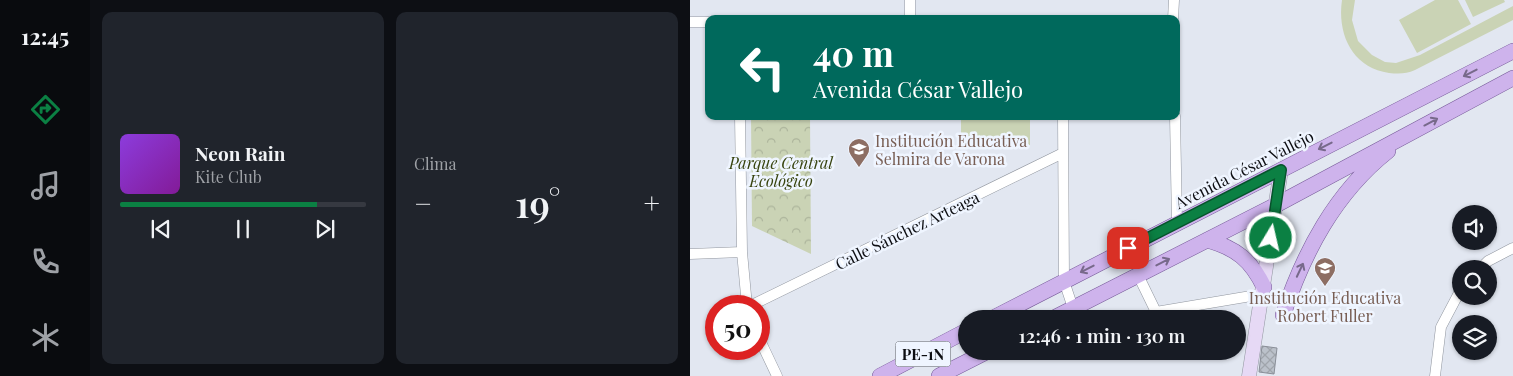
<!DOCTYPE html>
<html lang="es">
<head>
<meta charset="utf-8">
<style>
  body { margin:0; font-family:"Playfair Display",serif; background:#20242c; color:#f1f3f6; height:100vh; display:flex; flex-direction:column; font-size:19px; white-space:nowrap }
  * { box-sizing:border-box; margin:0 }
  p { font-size:16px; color:#9ea1a6 }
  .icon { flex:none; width:28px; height:28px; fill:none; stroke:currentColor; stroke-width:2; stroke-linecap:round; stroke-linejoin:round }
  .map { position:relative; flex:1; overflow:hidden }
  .side { display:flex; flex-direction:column; gap:12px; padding:12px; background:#0d0f14; width:600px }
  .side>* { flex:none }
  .guide { position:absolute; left:15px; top:15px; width:475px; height:105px; border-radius:10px; box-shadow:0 1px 4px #0004; background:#00695c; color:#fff; overflow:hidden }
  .fabs { position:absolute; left:762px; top:205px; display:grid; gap:10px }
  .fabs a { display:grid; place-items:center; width:45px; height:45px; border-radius:50%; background:#171b24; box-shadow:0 1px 4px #0004; font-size:25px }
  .speed { position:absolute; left:15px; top:295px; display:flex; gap:10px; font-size:25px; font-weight:700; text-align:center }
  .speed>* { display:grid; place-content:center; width:65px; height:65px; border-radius:50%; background:#171b24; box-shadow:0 1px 4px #0004; line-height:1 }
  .speed .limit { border:8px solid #d22; background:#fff; color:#111 }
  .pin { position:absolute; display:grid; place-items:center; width:42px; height:42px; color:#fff; margin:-21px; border-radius:10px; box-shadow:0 2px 8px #0006 }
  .me { position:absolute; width:55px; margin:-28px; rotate:9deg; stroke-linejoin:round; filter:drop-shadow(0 0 4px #0008) }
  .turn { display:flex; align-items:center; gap:18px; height:105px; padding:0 25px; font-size:22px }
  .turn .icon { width:65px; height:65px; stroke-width:2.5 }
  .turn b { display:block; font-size:35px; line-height:42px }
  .big { font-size:38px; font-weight:600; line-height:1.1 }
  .side .widget { flex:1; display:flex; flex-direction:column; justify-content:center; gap:8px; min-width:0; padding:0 18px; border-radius:10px; background:#20242c }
  .song { display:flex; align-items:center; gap:15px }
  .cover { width:60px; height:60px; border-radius:8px; background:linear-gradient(135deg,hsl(270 70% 55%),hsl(290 70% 35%)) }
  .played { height:5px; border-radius:2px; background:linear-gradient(90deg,#0b8043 80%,#363941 80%) }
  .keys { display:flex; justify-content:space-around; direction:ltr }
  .heat { display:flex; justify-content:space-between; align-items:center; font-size:28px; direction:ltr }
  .side .tiles { flex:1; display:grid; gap:12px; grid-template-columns:repeat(2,1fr) }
  .trip { position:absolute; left:268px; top:310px; width:288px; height:50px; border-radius:25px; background:#171b24; box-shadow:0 1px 4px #0004; font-weight:600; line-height:50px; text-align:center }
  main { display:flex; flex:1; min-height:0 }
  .tab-bar { display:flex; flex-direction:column; width:90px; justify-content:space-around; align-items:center; background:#090b0e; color:#9ea1a6 }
  .tab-bar .icon { width:35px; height:35px }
  .tab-bar .current { color:#0b8043 }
  .tab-bar b { font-size:22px; color:#f1f3f6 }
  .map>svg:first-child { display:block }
  .grass { fill:#cad3b5 }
  .park { fill:url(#park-crowns) }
  .building { fill:url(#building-cross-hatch); stroke:#898e97 }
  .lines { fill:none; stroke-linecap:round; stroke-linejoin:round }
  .minor-casing { stroke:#91969f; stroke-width:11 }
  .secondary-casing { stroke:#91969f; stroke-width:15 }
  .primary-casing { stroke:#755997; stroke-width:16 }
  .minor { stroke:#fff; stroke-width:10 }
  .secondary { stroke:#e6d9f5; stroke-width:14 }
  .primary { stroke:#ceb3ec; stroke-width:15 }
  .oneway { stroke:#77698a }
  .route-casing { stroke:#07532c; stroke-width:12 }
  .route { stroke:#0b8043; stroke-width:9 }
  .labels { text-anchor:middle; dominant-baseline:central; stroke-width:5; stroke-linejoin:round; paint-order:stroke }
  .shield { fill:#eff5ff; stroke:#515359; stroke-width:1 }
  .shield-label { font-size:15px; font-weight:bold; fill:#0d0e12 }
  .education-label { font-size:16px; fill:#785e54; stroke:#eff5ff; text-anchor:start }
  .park-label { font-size:16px; font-style:italic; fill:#37430e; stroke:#eff5ff }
  .street-label { font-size:16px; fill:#0d0e12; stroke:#eff5ff }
</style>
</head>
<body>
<main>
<nav class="tab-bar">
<b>12:45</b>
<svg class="icon current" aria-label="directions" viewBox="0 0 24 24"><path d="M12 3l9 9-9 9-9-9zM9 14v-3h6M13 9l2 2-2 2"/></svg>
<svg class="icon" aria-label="music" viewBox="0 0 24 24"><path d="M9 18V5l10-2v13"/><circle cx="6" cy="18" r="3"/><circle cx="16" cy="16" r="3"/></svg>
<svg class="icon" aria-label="phone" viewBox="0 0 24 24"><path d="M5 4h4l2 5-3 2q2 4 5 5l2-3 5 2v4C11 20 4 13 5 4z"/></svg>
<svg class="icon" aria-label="climate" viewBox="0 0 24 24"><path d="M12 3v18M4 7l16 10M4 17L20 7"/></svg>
</nav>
<section class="side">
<div class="tiles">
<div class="widget">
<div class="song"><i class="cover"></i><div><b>Neon Rain</b><p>Kite Club</p></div></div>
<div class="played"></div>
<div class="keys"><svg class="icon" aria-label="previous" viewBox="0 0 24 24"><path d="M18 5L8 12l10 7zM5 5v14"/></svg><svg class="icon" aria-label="pause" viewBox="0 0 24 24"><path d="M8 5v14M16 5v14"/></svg><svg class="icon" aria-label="next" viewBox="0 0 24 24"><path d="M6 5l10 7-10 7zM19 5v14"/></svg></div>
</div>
<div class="widget"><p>Clima</p>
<div class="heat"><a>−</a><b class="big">19°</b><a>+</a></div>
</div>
</div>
</section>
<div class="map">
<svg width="823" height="376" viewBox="0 0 823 376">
  <defs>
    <pattern id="park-crowns" width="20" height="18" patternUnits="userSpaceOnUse" patternTransform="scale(1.25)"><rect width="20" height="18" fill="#cad3b5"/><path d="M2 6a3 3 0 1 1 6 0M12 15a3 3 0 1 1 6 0" fill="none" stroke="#acb49b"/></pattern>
    <pattern id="building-cross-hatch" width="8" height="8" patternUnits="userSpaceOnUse" patternTransform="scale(1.25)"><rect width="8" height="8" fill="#bbc1ca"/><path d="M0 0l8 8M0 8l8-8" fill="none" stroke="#a0a5ac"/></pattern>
  </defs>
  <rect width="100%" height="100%" fill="#e2e7f1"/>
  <path class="grass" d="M652,0h13l-3,20 6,21 14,14 13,7 11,1 24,-8 93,-49v14l-98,50c-9,4 -16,4 -26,3 -37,-5 -52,-39 -47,-73z
    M745,0h23l13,24 -54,29 -18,-33z
    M775,0h39l1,2 -32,15z
    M271,116h69v29h-69z"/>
  <path class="park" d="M61,116h59l1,138 -59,-28z"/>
  <path class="building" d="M572,346l15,2 -3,26 -15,-2z"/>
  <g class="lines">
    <g class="minor-casing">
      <path id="minor" d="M220,0v19
        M483,19l1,-19
        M0,22h19
        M50,116l2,136 5,54
        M373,116l1,165 9,27
        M485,116l2,107
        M0,254l52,-2
        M790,269l8,-8 25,-13
        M448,275l18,37 107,-18
        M60,306l313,-153
        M69,338l18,38
        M745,376l6,-49 20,-38"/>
    </g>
    <g class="secondary-casing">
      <path id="secondary" d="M559,376l32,-206"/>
    </g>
    <g class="primary-casing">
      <path id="primary" d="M517,240c29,8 44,20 57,47
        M593,315c21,-63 52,-122 105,-164
        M301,319l522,-268
        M362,319l224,-114 237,-127
        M190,376l86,-45
        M249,376l49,-25"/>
    </g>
    <use href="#minor" class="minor"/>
    <use href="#secondary" class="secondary"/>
    <use href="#primary" class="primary"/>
  </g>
  <defs><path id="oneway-shaft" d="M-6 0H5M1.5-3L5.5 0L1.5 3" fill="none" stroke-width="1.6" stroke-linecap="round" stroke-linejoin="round" transform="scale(1.25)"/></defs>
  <g class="oneway">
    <use href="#oneway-shaft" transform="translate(780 73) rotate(153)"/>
    <use href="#oneway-shaft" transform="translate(741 122) rotate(-28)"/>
    <use href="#oneway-shaft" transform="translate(635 146) rotate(153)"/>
    <use href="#oneway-shaft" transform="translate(473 262) rotate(-27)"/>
    <use href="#oneway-shaft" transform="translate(397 269) rotate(153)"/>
    <use href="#oneway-shaft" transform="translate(610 270) rotate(-65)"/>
  </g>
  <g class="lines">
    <g class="route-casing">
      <path id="route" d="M438,248l153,-78 -10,68"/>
    </g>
    <use href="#route" class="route"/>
  </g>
  <defs>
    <g id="school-pin" transform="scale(1.125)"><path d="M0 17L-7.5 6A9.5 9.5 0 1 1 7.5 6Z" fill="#8d6e63" stroke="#eff5ff"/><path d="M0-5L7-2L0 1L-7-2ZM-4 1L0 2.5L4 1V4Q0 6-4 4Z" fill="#fff"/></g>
  </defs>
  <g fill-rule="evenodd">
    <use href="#school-pin" x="169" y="149"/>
    <use href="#school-pin" x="635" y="268"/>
  </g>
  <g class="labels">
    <rect class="shield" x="205.5" y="341.5" width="55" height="25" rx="4"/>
    <g class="shield-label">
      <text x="233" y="354">PE-1N</text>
    </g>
    <g class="education-label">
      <text x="185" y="140">Institución Educativa<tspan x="185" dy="18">Selmira de Varona</tspan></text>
      <text x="635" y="297" text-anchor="middle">Institución Educativa<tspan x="635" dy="18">Robert Fuller</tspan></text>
    </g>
    <g class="park-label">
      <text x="91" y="162">Parque Central<tspan x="91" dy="18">Ecológico</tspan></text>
    </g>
    <g class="street-label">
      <text transform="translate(554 169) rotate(-27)">Avenida César Vallejo</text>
      <text transform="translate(217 230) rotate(-26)">Calle Sánchez Arteaga</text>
    </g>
  </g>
</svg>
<div class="fabs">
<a><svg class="icon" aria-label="sound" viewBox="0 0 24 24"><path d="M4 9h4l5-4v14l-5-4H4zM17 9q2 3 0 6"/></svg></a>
<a><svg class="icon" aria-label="search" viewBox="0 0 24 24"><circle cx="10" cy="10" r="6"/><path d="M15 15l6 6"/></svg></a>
<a><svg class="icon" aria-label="layers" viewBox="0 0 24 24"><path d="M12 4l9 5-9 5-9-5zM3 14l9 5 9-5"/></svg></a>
</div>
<div class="speed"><div class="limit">50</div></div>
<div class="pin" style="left:438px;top:248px;background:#d93025"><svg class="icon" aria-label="arrive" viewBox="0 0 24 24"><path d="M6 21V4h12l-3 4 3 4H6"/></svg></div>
<svg class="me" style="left:581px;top:238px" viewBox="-20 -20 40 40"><circle r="17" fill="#0b8043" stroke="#fff" stroke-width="3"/><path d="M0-11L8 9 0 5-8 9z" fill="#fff"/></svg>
<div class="trip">12:46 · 1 min · 130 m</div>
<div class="guide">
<div class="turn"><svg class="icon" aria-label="left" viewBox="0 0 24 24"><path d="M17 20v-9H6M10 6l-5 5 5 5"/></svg><div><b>40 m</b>Avenida César Vallejo</div></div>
</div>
</div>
</main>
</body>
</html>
